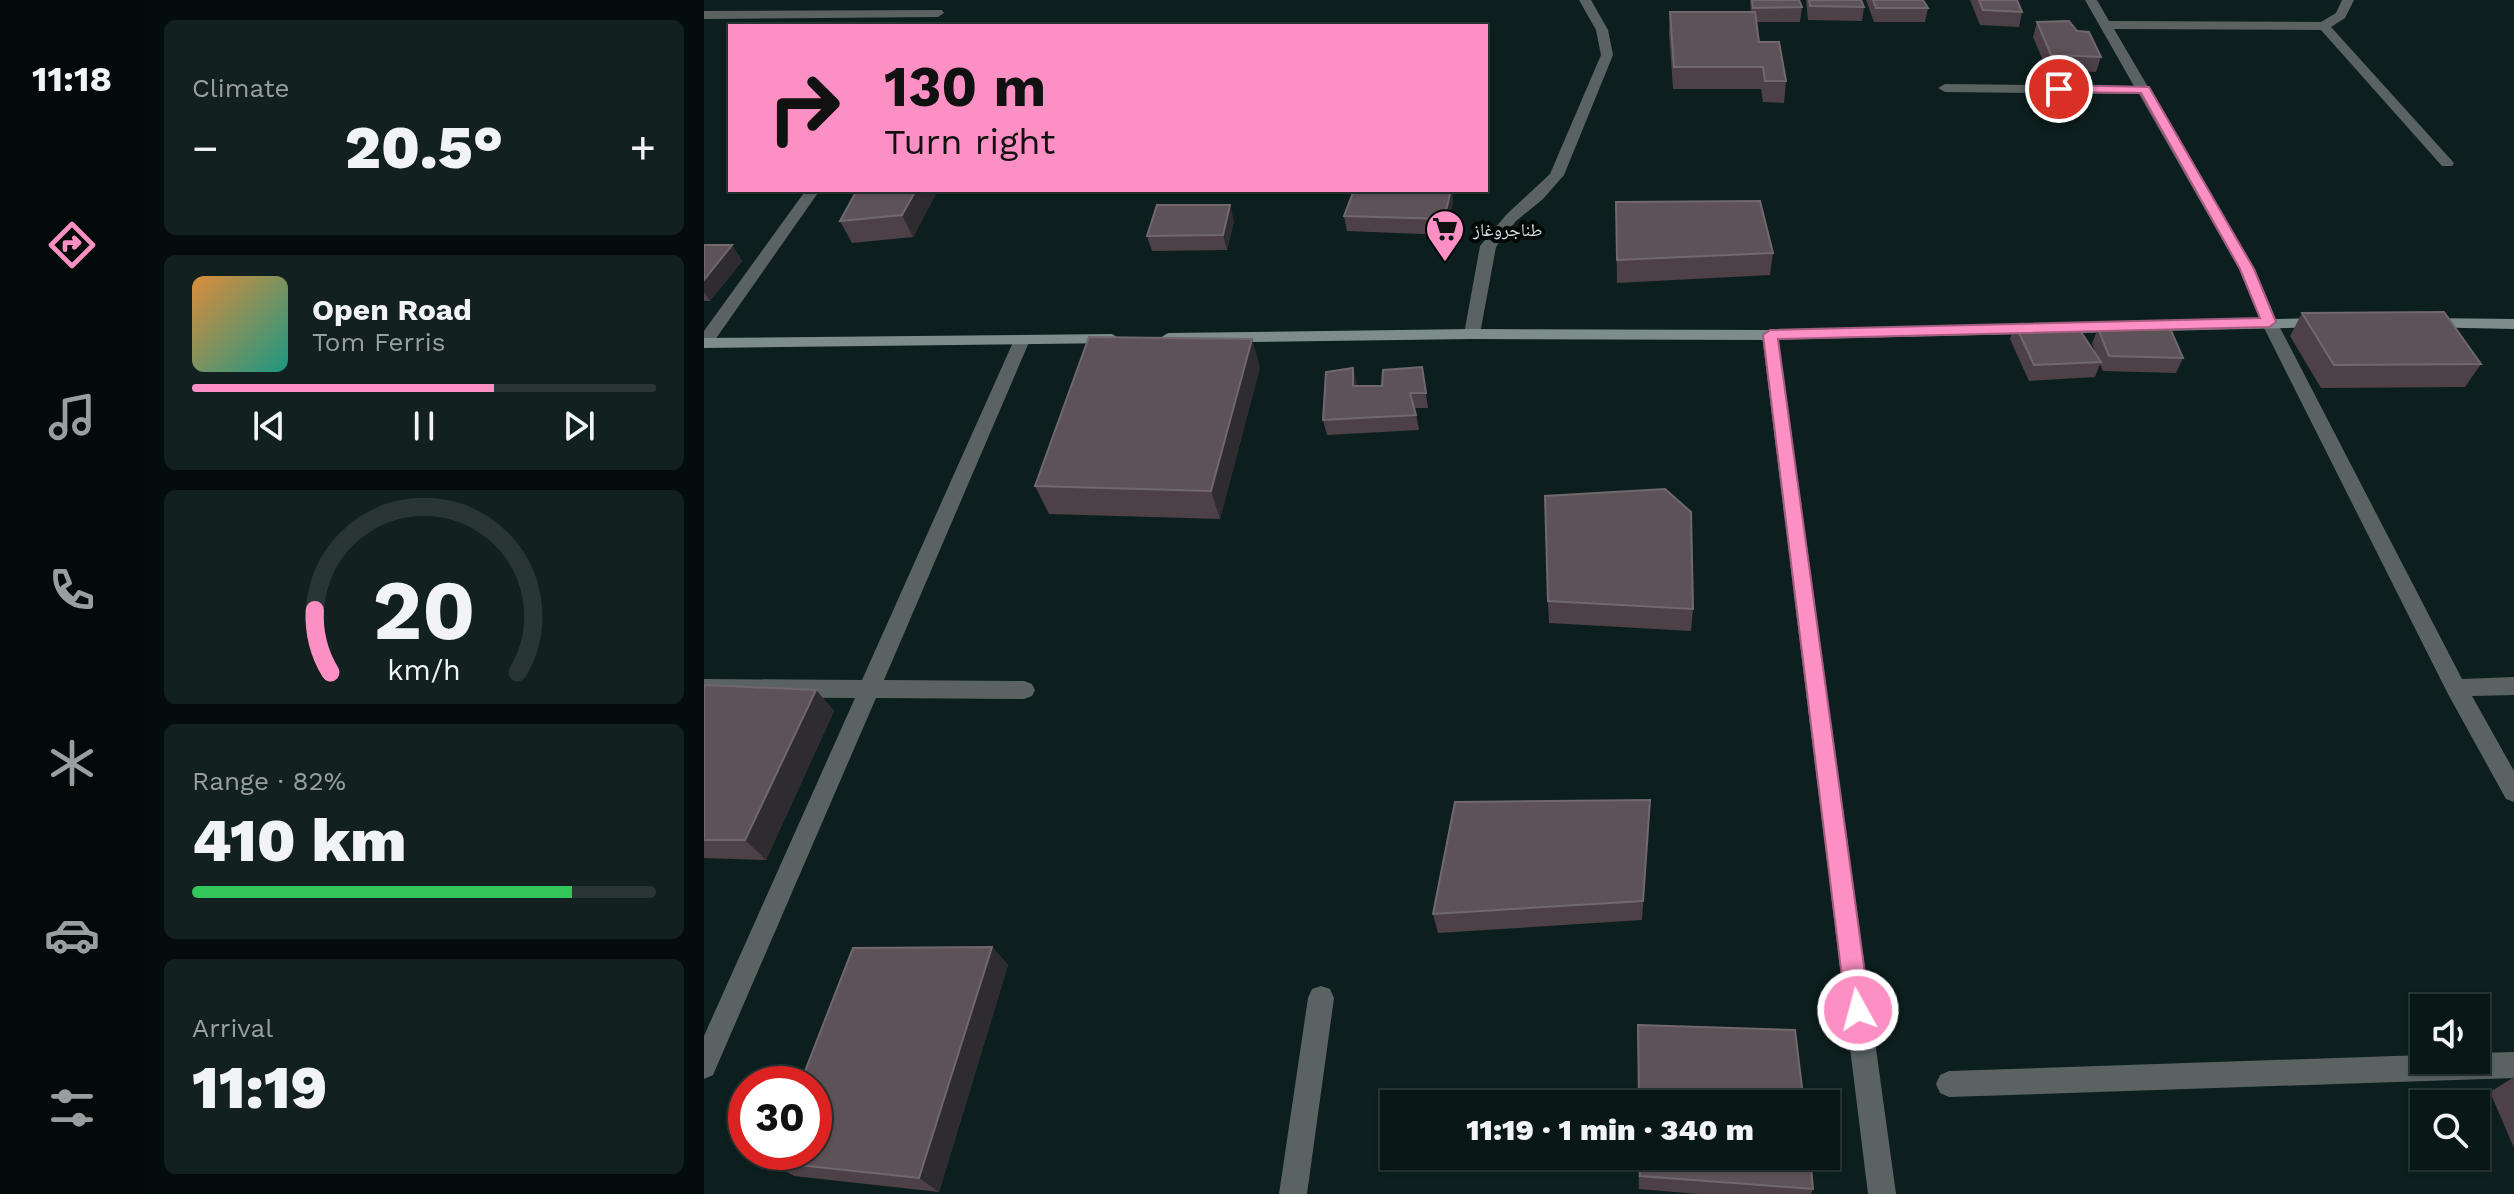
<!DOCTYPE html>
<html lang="en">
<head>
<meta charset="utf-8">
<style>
  body { margin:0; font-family:"Work Sans","Noto Naskh Arabic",sans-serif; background:#12201f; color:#f1f3f6; height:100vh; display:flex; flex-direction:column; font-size:30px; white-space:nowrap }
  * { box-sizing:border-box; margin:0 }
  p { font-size:26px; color:#999fa1 }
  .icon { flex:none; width:44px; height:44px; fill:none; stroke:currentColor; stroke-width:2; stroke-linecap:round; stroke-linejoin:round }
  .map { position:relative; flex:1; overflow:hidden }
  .side { display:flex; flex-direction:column; gap:20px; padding:20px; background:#050d0c; width:560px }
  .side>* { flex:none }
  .hud { position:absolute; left:24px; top:24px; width:760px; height:168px; border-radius:0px; box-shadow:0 2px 6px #0004,0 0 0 2px #293635; background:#fc8fc3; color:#111; overflow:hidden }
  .fabs { position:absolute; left:1706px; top:994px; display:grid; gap:16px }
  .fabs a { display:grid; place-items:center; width:80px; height:80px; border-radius:0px; background:#091716; box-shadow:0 2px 6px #0004,0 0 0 2px #293635; font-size:40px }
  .speed { position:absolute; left:24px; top:1066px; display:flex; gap:16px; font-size:40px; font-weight:700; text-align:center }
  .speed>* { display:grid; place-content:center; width:104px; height:104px; border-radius:50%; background:#091716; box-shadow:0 2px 6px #0004,0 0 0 2px #293635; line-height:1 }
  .speed .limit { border:12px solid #d22; background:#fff; color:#111 }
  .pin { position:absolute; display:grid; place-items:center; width:68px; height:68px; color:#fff; margin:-34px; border:4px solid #fff; border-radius:50%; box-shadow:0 2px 8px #0007 }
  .me { position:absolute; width:88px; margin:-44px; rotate:353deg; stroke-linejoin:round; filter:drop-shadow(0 0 6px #0008) }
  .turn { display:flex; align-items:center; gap:28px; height:168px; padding:0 24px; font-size:36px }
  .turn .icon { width:104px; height:104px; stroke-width:2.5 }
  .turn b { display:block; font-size:56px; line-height:68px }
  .big { font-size:60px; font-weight:800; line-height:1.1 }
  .side .widget { flex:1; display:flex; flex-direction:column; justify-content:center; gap:12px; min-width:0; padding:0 28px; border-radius:12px; background:#12201f }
  .side .dial { align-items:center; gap:0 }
  .dial svg { height:208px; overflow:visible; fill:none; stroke:#293635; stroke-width:7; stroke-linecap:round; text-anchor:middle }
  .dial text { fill:#f1f3f6; stroke:none }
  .song { display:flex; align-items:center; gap:24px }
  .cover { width:96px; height:96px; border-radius:12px; background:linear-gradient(135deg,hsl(30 70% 55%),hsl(170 70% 35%)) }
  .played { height:8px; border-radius:4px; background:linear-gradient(90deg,#fc8fc3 65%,#293635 65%) }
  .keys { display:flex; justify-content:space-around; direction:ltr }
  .heat { display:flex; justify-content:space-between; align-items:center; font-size:44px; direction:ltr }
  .charge { height:12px; border-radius:6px; background:linear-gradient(90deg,#34c759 82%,#293635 0) }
  .trip { position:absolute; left:676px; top:1090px; width:460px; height:80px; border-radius:0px; background:#091716; box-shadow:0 2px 6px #0004,0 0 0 2px #293635; font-weight:800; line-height:80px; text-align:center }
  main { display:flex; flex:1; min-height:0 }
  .tab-bar { display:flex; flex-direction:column; width:144px; justify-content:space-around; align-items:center; background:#040909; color:#999fa1 }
  .tab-bar .icon { width:56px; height:56px }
  .tab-bar .on { color:#fc8fc3 }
  .tab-bar b { font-size:36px; color:#f1f3f6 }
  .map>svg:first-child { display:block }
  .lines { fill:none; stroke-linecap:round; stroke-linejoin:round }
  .lane { fill:#5a6362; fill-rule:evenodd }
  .street { fill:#5a6362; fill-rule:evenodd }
  .secondary { fill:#7e8c8b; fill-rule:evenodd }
  .wall { fill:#4e4047 }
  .shaded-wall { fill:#2e2c2f }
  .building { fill:#5d5257; stroke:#70686d; stroke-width:2 }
  .route { fill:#fc8fc3; stroke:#a45d7f; stroke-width:2 }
  .labels { text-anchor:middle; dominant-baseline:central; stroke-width:8; stroke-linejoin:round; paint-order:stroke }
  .far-poi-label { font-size:18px; fill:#d8e3e2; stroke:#020807; text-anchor:start }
</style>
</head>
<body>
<main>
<nav class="tab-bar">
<b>11:18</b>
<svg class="icon on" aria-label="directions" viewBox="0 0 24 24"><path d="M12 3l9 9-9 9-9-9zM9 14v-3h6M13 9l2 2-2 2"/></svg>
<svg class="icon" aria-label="music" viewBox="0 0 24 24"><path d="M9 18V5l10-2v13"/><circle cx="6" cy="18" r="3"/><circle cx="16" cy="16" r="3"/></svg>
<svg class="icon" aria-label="phone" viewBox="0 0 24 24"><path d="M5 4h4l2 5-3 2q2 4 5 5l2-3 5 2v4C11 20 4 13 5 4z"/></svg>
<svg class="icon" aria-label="climate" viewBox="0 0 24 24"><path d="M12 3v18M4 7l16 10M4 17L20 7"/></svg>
<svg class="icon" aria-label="car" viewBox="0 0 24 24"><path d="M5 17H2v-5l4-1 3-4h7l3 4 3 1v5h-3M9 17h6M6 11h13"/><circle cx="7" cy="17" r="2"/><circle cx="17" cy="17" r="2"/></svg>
<svg class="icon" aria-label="filters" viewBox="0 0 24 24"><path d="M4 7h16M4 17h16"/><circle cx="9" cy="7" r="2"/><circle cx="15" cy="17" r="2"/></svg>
</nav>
<section class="side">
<div class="widget"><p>Climate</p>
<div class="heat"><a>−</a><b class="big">20.5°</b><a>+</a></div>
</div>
<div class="widget">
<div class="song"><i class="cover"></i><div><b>Open Road</b><p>Tom Ferris</p></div></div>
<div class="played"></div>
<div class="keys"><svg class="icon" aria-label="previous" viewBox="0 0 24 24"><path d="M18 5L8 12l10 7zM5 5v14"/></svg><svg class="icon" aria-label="pause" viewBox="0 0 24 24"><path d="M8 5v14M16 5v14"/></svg><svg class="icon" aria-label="next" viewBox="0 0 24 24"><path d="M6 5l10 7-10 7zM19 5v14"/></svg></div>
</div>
<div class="widget dial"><svg viewBox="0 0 100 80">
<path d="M14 69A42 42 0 1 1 86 69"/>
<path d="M14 69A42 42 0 0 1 8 45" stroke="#fc8fc3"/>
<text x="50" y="56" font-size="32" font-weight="700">20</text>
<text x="50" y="72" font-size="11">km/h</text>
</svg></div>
<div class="widget"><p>Range · 82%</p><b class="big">410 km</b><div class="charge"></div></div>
<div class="widget"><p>Arrival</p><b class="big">11:19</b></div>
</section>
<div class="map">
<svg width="1810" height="1194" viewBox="0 0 1810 1194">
  <rect width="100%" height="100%" fill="#0c1f1e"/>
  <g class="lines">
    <path class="lane" d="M875,0h12l17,30 5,25 -49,120 -21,24 -27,22 -20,26 -16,87 -8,5 -6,-1 -2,-4 16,-88 26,-31 44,-41 51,-119 -5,-25z"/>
    <path class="street" d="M1381,0h12l12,21 212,1 15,-9 6,-13h12l-9,18 -14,9 123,136 -2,3h-10l-121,-136 -207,-1 141,240 22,53 185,357 52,-2v18l-42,1 42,75v31l-8,-3 -58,-105 -187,-372 -22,-53 -100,-175 -194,-2 -7,-4 7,-4 189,2z
      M238,10l2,3 -6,4 -234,2v-8z
      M102,190h14l-110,157 -6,1v-17z
      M1066,330l8,5 118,859h-28l-106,-859z
      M318,335l8,5 -146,340 140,1 8,3 3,6 -3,6 -8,3 -148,-1 -163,377 -9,4v-43l151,-338 -151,-1v-18l158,1 152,-340z
      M617,986l9,3 4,9 -27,196h-28l29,-196 4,-9z
      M1810,1052v26l-565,19 -9,-4 -4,-9 4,-9 9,-4 475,-16v5h52v-7z"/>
    <path class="secondary" d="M1620,318l6,1v8l-560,13 -298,-1 -304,4 -8,-5 8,-5 304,-4 298,1z
      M1720,318l90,1v10l-96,-2v-8z
      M408,334l8,5 -2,4 -414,5v-10z"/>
  </g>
  <path class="wall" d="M1046,0h49l3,7 -2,15h-44l3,20 27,39 -2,22 -21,-1 -2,-13h-88l-4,-57 1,-20h81z
    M1102,0h55l3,7 -2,14 -54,-1z
    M1162,0h57l5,8 -3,14h-51z
    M1266,0h47l5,12 -3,15 -39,-2z
    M1333,22l40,9 24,26 -5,15 -49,-2 -14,-33z
    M153,190h81l-25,47 -61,6 -12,-22z
    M616,190h132l1,11 -7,34 -99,-4 -3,-15 9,-25 -32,2z
    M912,202l157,51 -3,22 -153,8z
    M530,221l-7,29 -75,1 -5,-15z
    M0,245h28l10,16 -32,40h-6z
    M1598,313l179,51 -16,23 -144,1 -31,-52z
    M1311,324l82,32 -5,-12 6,-16 85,30 -7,15 -73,-2 -3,-7 -5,13 -66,4 -19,-42z
    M556,367l-40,152 -171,-5 -14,-28z
    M718,367l6,41h-13l4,22 -92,5 -4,-15 34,-37v3h25z
    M844,601l145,8 -2,22 -142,-8z
    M0,685l112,5 18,21 -68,149 -62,-2z
    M946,800l-8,120 -204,13 -5,-19z
    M288,947l16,18 -69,227 -145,-16 -24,-14z
    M934,1025l166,79h-166z
    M1810,1077v71l-24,-56z
    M934,1156h172l3,33 -2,5h-113l-59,-5z"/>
  <path class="shaded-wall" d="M212,190h22l-25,47 -11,-22z
    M747,190h1l1,11 -7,34 -2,-16z
    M526,205l4,16 -7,29 -4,-15z
    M28,245l10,16 -32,40 -6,-9v-12z
    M548,339l8,28 -40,152 -9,-28z
    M649,368l4,15v19l-4,-16z
    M112,690l18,21 -68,149 -21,-20z
    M288,947l16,18 -69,227 -20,-14z"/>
  <path class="building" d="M1048,0h47l3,7 -49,1z
    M1105,0h52l3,7 -54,-1z
    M1169,0h50l5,8h-52z
    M1275,0h38l5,12 -39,-2z
    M966,12h85l4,30h20l7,39h-21l-2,-14h-89z
    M1365,21l8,10 12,1 12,25 -50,-2 -14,-33z
    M153,190h59l-14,25 -62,6z
    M650,190h97l-7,29 -100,-3z
    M1056,201l13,52 -156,7 -1,-58z
    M453,205h73l-7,30 -76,1z
    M0,245h28l-28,35z
    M1740,312l37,52 -147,1 -32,-52z
    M1311,324l62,2 24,36 -67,3z
    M1465,326l14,32 -74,-2 -11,-28z
    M385,337l163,2 -41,152 -176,-5z
    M718,367l4,26h-16l6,22 -93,5 3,-48 27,-4v18h29l1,-16z
    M961,489l26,23 2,97 -145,-8 -3,-105z
    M0,685l112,5 -71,150h-41z
    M946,800l-7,101 -210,13 22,-112z
    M288,947l-73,231 -149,-16 4,-10h40v-68h-14l53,-136z
    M934,1025l157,5 9,74h-165z
    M936,1156h170l3,33 -173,-13z"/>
  <path class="route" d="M1355,85l90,2 105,182 22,53 -7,5 -491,12 92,671 -4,8 -8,3 -8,-3 -4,-8 -83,-675 7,-5 490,-12 -20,-49 -99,-176 -86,-1v-6z"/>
  <defs>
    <g id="supermarket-pin" transform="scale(2)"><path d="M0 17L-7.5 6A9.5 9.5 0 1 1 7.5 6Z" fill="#fc8fc3" stroke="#020807"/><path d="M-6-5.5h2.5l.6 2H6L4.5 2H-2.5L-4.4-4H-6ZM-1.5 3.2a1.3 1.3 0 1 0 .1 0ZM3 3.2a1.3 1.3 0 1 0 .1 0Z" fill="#111"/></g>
  </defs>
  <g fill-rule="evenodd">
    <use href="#supermarket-pin" x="741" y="229"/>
  </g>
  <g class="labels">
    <g class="far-poi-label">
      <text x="769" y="229">طناجروغاز</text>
    </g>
  </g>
</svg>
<div class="fabs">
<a><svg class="icon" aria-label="sound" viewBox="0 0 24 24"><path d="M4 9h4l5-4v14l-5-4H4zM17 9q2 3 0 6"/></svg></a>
<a><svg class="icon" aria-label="search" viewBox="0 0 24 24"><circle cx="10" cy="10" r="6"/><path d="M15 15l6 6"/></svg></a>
</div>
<div class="speed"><div class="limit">30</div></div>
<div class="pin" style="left:1355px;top:89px;background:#d93025"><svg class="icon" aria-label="arrive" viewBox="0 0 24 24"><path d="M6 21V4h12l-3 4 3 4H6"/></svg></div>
<svg class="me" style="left:1154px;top:1010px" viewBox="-20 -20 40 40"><circle r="17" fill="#fc8fc3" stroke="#fff" stroke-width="3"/><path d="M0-11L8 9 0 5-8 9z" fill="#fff"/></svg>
<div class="trip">11:19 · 1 min · 340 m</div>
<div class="hud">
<div class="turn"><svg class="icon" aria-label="right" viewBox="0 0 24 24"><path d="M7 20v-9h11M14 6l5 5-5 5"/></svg><div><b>130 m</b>Turn right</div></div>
</div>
</div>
</main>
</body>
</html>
